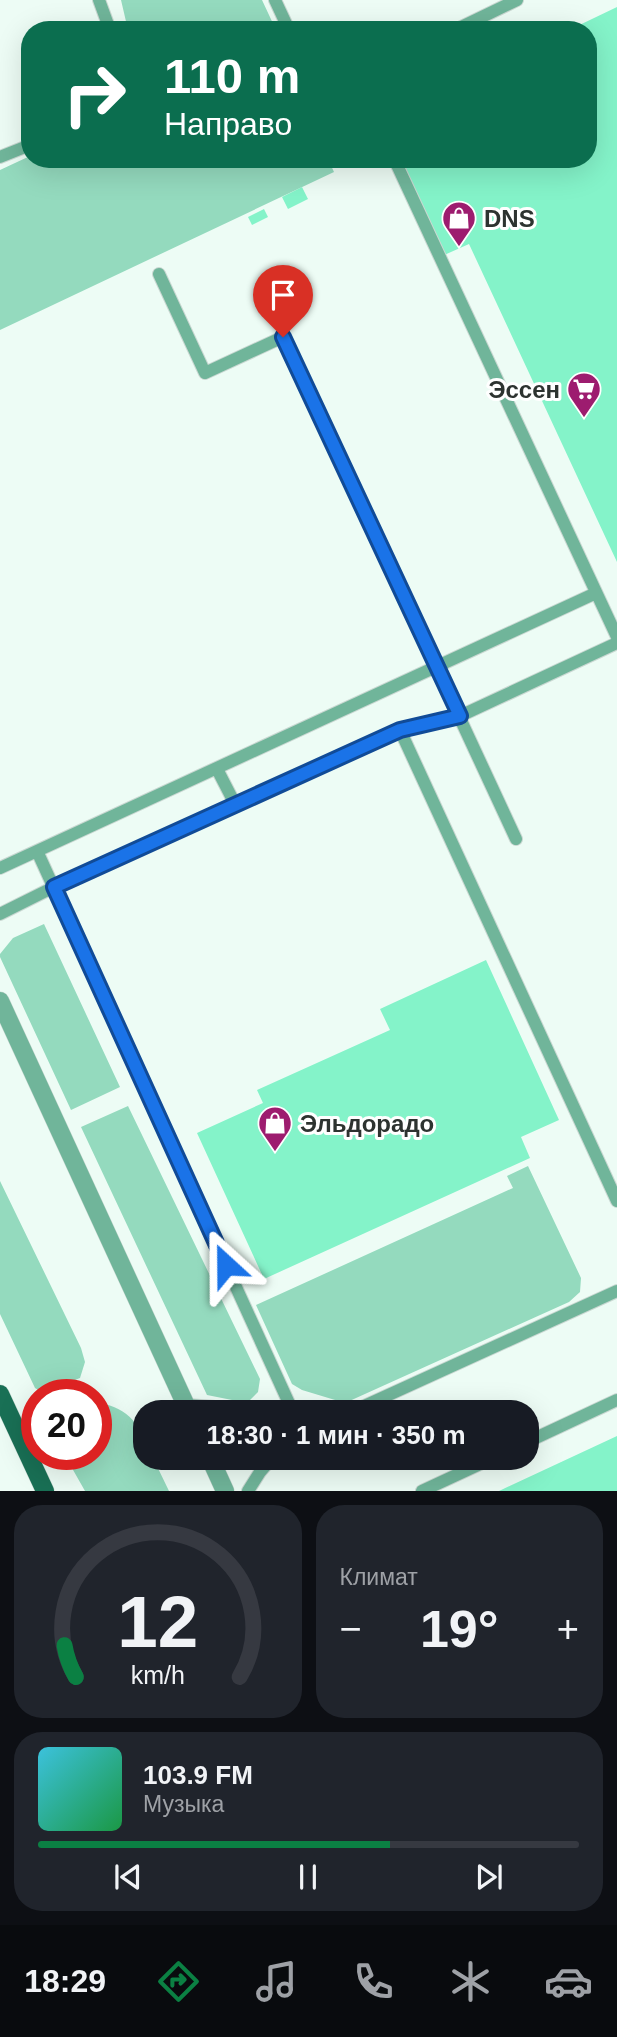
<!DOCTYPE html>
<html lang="ru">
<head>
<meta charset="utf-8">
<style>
  body { margin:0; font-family:Helvetica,sans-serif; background:#20242c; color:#f1f3f6; height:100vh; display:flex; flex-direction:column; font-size:26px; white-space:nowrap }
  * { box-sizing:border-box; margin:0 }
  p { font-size:23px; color:#9ea1a6 }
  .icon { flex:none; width:38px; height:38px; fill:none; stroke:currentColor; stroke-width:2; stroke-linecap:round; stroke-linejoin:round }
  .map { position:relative; height:1491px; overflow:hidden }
  .drawer { display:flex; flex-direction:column; gap:14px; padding:14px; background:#0d0f14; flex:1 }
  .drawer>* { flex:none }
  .banner { position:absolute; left:21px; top:21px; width:576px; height:147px; border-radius:28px; box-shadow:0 7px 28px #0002; background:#0b6e4f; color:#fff; overflow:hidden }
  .speed { position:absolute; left:21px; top:1379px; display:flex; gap:14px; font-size:35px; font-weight:700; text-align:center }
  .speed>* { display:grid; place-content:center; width:91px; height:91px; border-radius:50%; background:#171b24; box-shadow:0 7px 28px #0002; line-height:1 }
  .speed .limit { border:10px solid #d22; background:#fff; color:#111 }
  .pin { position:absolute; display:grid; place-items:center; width:60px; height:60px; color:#fff; margin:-72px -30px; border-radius:50% 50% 50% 0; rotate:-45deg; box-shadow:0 0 7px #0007 }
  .pin .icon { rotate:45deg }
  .me { position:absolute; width:77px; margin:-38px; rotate:336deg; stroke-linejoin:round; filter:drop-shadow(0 0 5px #0008) }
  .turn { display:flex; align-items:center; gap:24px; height:147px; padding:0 28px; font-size:32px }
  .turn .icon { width:91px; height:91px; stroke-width:2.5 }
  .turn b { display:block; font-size:49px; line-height:60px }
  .big { font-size:52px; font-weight:700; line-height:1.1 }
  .drawer .tile { flex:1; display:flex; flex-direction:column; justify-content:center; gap:10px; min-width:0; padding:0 24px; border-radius:28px; background:#20242c }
  .drawer .dial { align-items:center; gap:0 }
  .dial svg { height:182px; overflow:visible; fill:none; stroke:#363941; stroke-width:7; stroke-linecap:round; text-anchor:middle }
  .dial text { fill:#f1f3f6; stroke:none }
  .song { display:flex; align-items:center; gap:21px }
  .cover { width:84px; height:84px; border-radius:10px; background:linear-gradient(135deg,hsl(190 70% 55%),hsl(140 70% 35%)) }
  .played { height:7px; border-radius:4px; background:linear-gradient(90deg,#0b8043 65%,#363941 65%) }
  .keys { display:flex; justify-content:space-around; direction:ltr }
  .heat { display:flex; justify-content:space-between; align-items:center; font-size:38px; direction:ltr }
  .drawer .tiles { flex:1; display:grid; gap:14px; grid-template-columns:1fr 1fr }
  .tile:last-child { grid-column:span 2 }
  .trip { position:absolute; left:133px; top:1400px; width:406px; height:70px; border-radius:28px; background:#171b24; box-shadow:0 7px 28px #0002; font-weight:700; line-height:70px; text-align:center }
  .dock { display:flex; height:112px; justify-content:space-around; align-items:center; background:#090b0e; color:#9ea1a6 }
  .dock .icon { width:49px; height:49px }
  .dock .active { color:#0b8043 }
  .dock b { font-size:32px; color:#f1f3f6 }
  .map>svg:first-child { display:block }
  .green { fill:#94dabe }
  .building { fill:#84f3c9 }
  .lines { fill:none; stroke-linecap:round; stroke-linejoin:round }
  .service-casing { stroke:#cad8d2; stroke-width:14 }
  .minor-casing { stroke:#cad8d2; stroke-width:19 }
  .primary-casing { stroke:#cad8d2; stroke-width:19 }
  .service { stroke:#70b59a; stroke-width:12 }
  .minor { stroke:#70b59a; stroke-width:18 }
  .primary { stroke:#197055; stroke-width:18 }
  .route-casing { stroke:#114b97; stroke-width:18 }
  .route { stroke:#1a73e8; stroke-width:12 }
  .labels { text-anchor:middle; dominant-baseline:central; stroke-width:6; stroke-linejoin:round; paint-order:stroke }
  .poi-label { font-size:24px; font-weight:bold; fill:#2d3330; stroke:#fff; text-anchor:start }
</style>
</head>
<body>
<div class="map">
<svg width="617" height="1491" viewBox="0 0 617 1491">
  <rect width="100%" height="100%" fill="#edfcf5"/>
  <path class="green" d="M121,0h141l14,30h-148z
    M30,156v3h298l6,13 -334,158v-160z
    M44,924l76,163 -49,23 -71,-153v-3l13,-16z
    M128,1106l132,273 -2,13 -11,11 -40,-8 -126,-268z
    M528,1166l53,112 -1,14 -11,10 -224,101 -43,-13 -10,-6 -36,-79 257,-117 -6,-12z
    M0,1181l81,167 4,14 -5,16 -23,9 -11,8 -11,-7 -35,-74z
    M105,1404c27,7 40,26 40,54h8l16,33h-84l-21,-37h32v-46z"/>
  <path class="building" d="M617,7v555l-148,-318 -27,12 -46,-97h192v-129h-19z
    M302,187l6,12 -20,10 -6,-12z
    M264,209l4,8 -16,8 -4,-8z
    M486,960l73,160 -38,17 9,21 -266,121 -67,-146 66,-30 -6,-13 133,-60 -10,-21z
    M617,1436v55h-118z"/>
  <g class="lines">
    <g class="service-casing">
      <path id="service" d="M99,0l11,30
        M275,0l14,30
        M455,30l62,-30
        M0,157l30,-12
        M397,165l220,472
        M159,274l46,99 78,-36 233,502
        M400,730l217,471
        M217,769l18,35
        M37,851l256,561
        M0,868l596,-275
        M0,914l54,-27 346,-157 60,-14 157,-73
        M186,1405l105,7
        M351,1412l266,-121
        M527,1442l90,-42
        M248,1491l12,-19 12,-14
        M422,1491l71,-33"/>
    </g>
    <g class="minor-casing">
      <path id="minor" d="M0,1001l189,411
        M210,1458l15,33"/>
    </g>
    <g class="primary-casing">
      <path id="primary" d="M0,1394l45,97"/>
    </g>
    <use href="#service" class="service"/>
    <use href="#minor" class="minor"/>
    <use href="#primary" class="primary"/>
  </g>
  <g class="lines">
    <g class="route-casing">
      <path id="route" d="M226,1265l-172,-378 346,-157 60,-14 -177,-379"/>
    </g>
    <use href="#route" class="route"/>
  </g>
  <defs>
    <g id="shop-pin" transform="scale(1.75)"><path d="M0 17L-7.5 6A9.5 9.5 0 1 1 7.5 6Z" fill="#9d1c6f" stroke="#fff"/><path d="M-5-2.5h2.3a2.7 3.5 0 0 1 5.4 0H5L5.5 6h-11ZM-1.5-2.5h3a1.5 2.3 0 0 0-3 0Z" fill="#fff"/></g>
    <g id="supermarket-pin" transform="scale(1.75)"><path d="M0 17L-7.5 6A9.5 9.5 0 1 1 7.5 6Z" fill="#9d1c6f" stroke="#fff"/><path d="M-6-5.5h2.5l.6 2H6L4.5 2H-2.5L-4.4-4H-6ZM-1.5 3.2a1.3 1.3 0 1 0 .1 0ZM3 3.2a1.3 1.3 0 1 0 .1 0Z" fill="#fff"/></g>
  </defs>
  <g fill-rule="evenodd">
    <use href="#shop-pin" x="459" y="218"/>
    <use href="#supermarket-pin" x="584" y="389"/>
    <use href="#shop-pin" x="275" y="1123"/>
  </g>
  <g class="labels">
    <g class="poi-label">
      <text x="484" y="218">DNS</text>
      <text x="560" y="389" text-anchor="end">Эссен</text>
      <text x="300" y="1123">Эльдорадо</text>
    </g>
  </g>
</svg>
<div class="speed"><div class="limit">20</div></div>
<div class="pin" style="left:283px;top:337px;background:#d93025"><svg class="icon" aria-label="arrive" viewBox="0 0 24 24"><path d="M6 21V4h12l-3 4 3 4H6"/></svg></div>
<svg class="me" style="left:226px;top:1265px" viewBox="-20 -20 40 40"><path d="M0-17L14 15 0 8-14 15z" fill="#1a73e8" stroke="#fff" stroke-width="4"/></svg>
<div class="trip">18:30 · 1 мин · 350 m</div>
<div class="banner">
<div class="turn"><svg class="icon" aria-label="right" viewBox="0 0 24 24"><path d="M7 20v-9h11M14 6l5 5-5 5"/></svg><div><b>110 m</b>Направо</div></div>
</div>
</div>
<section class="drawer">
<div class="tiles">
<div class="tile dial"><svg viewBox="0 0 100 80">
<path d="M14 69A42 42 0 1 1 86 69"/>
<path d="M14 69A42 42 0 0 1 9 55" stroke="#0b8043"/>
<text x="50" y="56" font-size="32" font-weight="700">12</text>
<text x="50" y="72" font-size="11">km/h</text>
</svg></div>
<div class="tile"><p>Климат</p>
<div class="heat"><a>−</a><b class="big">19°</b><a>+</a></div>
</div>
<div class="tile">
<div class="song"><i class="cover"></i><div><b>103.9 FM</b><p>Музыка</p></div></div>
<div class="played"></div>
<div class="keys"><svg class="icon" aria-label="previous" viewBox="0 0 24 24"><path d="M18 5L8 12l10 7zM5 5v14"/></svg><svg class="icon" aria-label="pause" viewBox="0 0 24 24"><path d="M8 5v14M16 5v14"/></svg><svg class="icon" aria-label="next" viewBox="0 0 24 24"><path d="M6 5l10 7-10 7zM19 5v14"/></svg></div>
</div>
</div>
</section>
<nav class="dock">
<b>18:29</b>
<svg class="icon active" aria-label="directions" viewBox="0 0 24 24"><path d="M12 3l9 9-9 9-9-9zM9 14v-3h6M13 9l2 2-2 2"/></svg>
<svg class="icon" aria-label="music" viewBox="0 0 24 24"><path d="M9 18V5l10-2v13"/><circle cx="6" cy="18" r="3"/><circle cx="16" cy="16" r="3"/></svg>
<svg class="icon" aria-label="phone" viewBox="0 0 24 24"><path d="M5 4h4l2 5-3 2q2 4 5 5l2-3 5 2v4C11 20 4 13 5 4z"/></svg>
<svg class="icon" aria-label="climate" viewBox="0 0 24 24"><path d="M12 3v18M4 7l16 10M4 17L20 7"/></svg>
<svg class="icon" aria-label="car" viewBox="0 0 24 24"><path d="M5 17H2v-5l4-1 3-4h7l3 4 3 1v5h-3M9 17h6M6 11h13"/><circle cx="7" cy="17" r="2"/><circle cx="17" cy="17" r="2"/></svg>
</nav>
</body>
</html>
